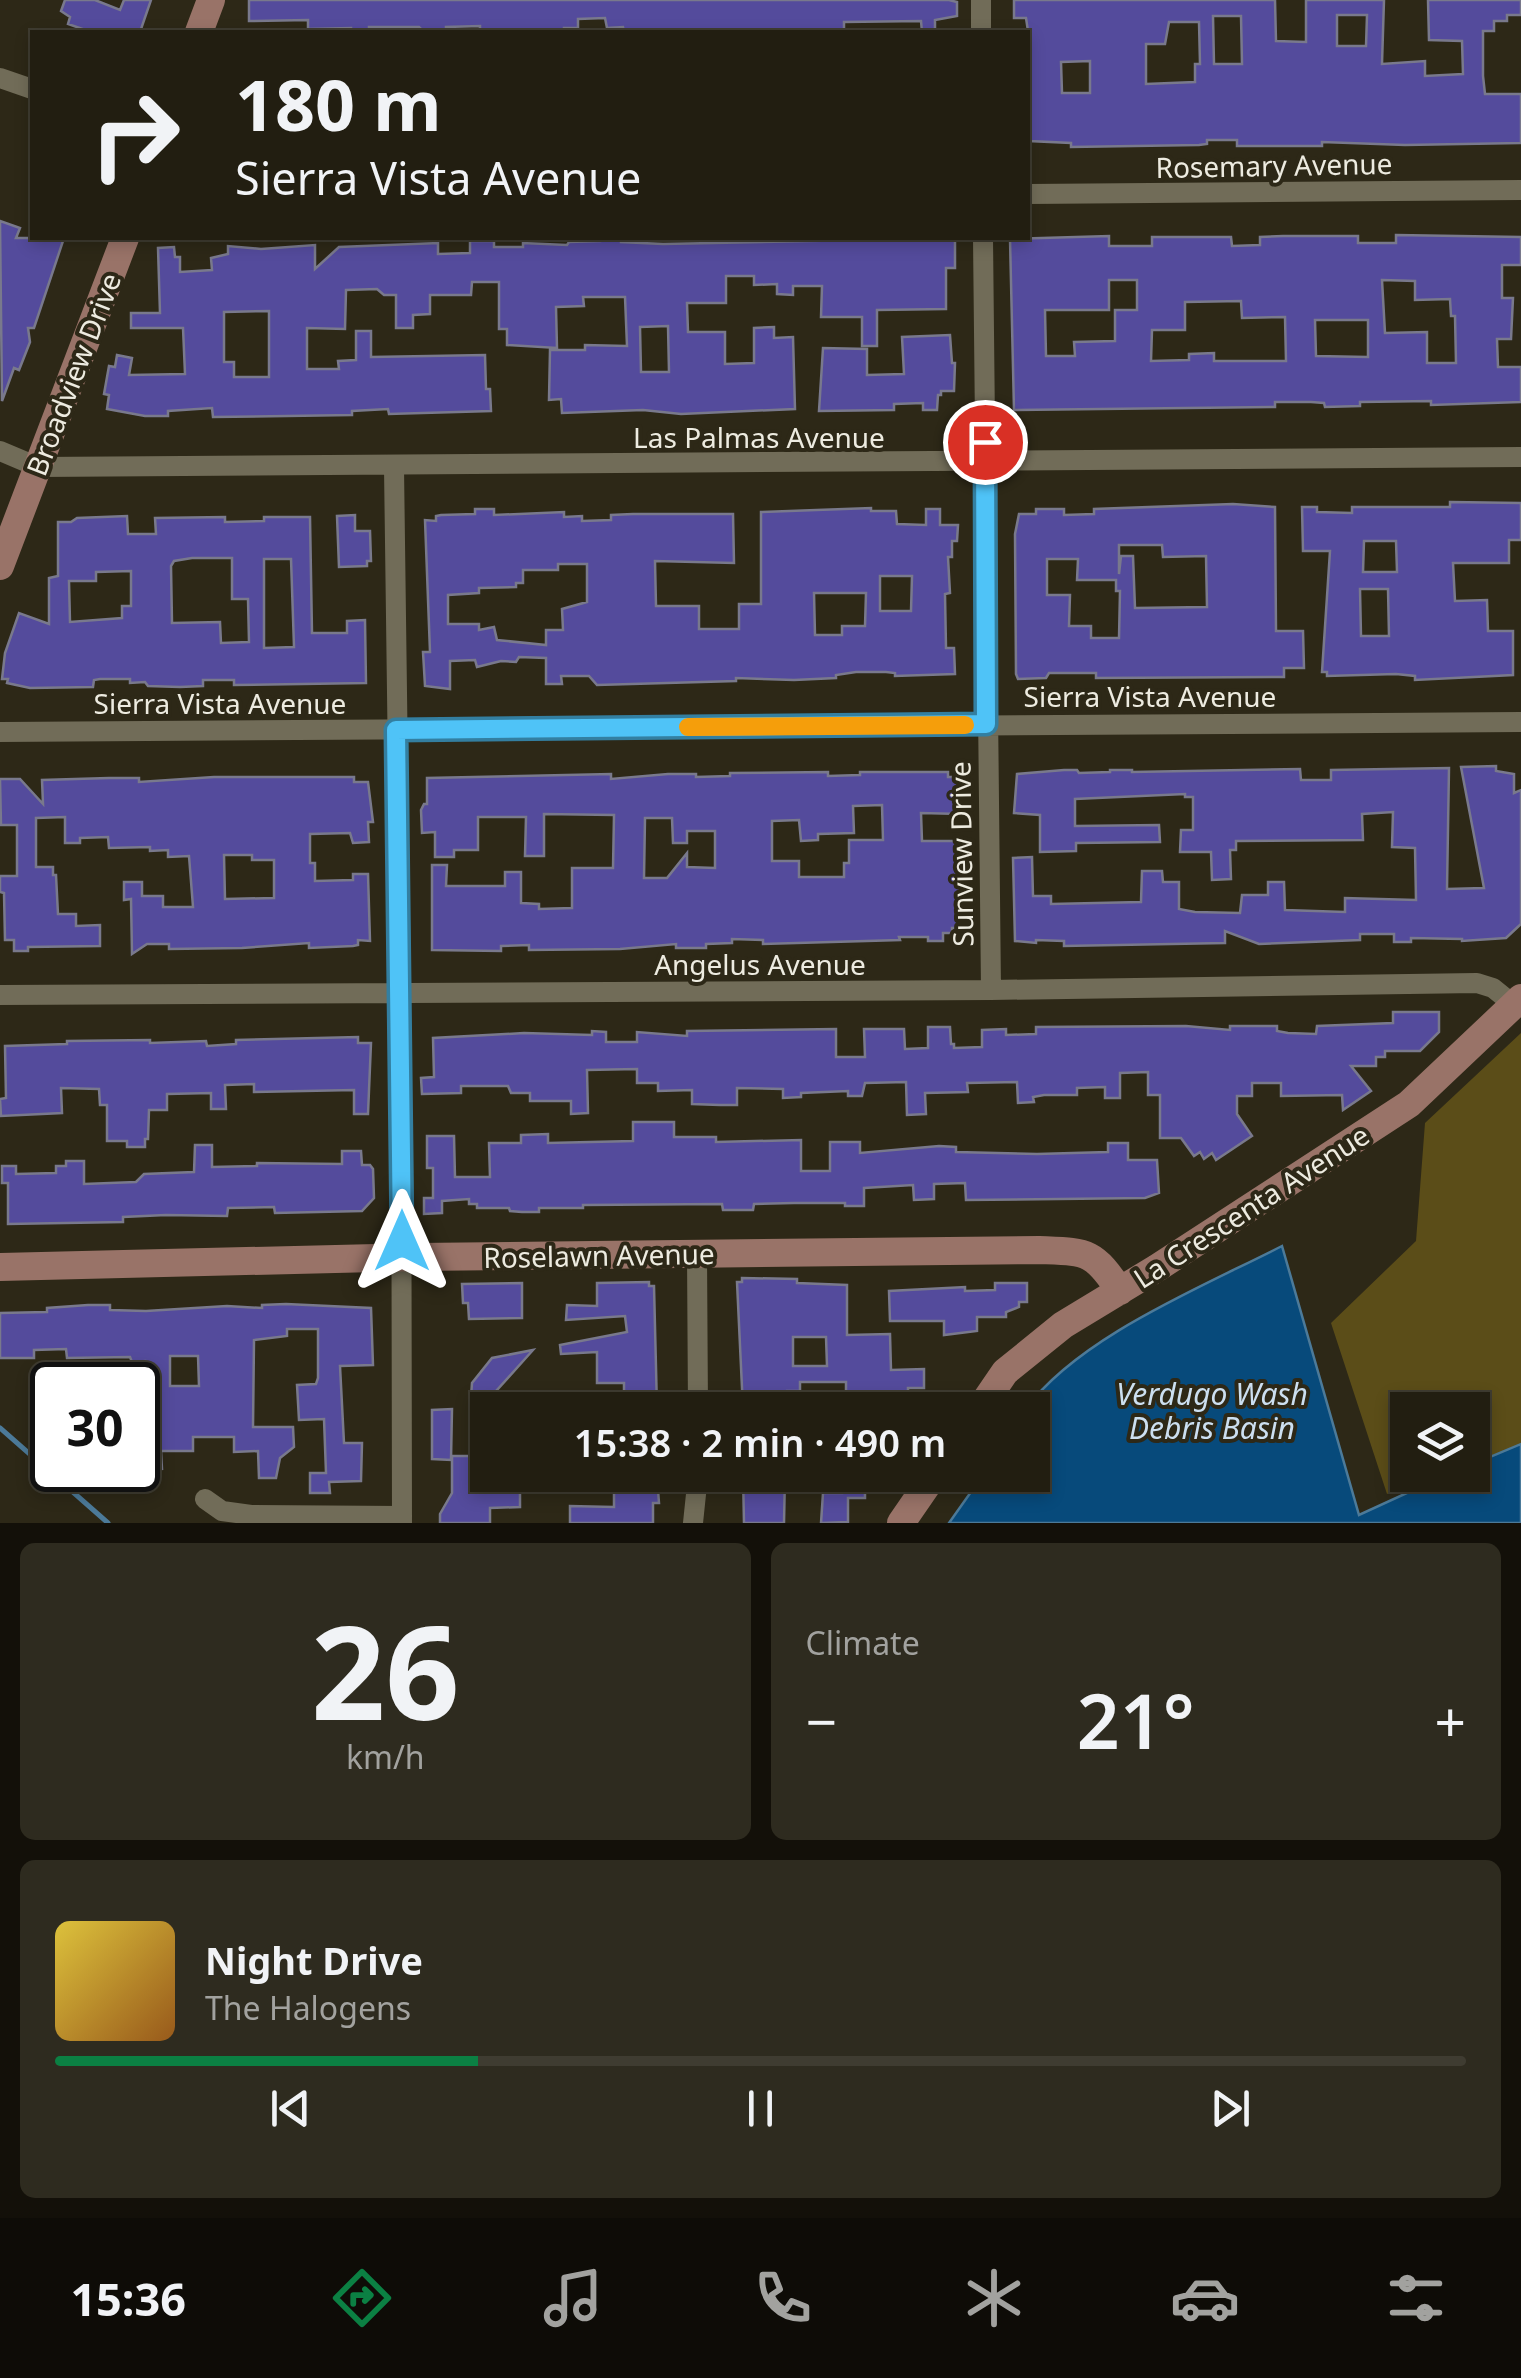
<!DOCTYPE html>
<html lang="en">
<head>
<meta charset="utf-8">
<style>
  body { margin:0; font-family:"Noto Sans",sans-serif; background:#2e2b1f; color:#f1f3f6; height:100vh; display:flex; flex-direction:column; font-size:38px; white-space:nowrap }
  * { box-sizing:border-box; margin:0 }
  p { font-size:32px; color:#a2a29f }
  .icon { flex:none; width:55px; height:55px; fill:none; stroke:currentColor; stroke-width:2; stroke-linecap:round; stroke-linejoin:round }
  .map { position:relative; height:1523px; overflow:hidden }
  .sheet { display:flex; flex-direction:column; gap:20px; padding:20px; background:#131009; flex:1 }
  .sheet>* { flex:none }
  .hud { position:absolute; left:30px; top:30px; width:1000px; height:210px; border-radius:0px; box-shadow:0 5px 15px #0003,0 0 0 2px #3f3c31; background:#221e11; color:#f1f3f6; overflow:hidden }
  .tools { position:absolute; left:1390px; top:1392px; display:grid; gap:20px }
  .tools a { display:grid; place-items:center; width:100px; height:100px; border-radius:0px; background:#221e11; box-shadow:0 5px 15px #0003,0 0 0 2px #3f3c31; font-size:50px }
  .speed { position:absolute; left:30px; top:1362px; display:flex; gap:20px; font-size:50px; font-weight:700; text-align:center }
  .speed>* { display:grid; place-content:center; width:130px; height:130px; border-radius:50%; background:#221e11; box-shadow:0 5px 15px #0003,0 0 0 2px #3f3c31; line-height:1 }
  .speed .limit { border:5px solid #111; border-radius:15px; background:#fff; color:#111 }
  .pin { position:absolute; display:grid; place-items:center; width:85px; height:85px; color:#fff; margin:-42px; border:5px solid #fff; border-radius:50%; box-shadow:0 2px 10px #0007 }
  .me { position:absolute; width:110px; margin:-55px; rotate:0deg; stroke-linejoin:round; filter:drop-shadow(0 0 8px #0008) }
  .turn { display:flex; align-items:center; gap:35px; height:210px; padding:0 40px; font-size:45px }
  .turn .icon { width:130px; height:130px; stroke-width:2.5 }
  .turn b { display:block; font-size:70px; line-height:85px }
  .big { font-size:75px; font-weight:600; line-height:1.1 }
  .sheet .tile { flex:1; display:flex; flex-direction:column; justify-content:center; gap:15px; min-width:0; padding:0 35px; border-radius:15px; background:#2e2b1f }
  .sheet .dial { align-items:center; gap:0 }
  .dial b { font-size:130px; line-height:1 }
  .song { display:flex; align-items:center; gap:30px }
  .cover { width:120px; height:120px; border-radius:15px; background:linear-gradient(135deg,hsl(50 70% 55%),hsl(30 70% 35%)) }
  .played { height:10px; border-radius:5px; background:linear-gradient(90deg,#0b8043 30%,#3f3c31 30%) }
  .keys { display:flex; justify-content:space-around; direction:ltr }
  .heat { display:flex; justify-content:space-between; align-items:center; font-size:55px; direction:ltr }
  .sheet .tiles { flex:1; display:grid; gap:20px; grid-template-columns:1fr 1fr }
  .tile:last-child { grid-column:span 2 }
  .trip { position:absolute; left:470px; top:1392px; width:580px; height:100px; border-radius:0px; background:#221e11; box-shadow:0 5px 15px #0003,0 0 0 2px #3f3c31; font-weight:600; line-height:100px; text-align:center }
  .dock { display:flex; height:160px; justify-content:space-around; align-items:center; background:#0e0c07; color:#a2a29f }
  .dock .icon { width:70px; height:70px }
  .dock .current { color:#0b8043 }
  .dock b { font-size:45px; color:#f1f3f6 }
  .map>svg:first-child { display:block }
  .green { fill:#5b4d18 }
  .water { fill:#074a7b; stroke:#4c7a99; stroke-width:2.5 }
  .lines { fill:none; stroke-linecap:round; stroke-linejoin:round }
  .stream { stroke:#4c7a99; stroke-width:5 }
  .building { fill:#544b9c; stroke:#79798c; stroke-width:2.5; fill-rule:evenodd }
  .street { stroke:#716c58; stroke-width:20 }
  .secondary { stroke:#997368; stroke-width:28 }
  .route-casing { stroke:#337fa1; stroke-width:25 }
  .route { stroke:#4fc3f7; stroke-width:18 }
  .slow { stroke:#f59e0b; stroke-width:18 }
  .labels { text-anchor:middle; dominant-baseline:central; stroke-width:8; stroke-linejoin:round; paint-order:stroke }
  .street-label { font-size:28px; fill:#edebe0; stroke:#2d2817 }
  .water-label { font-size:30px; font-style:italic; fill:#ccdff0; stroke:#2d2817 }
</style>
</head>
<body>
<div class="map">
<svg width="1521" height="1523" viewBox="0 0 1521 1523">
  <rect width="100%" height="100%" fill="#2d2817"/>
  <path class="green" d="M1521,1033v412l-48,17 -1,-52h-64v65h29l-50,19 -56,-171 85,-82 9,-118z"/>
  <path class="water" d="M1282,1246l77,269 87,-40h26l1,-11 48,-20v79h-572l34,-48h49v-65h-7c53,-73 177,-123 257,-164z"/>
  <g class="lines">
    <path class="stream" d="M0,1428l108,95"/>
  </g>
  <path class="building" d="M65,0h30l25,10 4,-10h27l-11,32h-49l-23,-8 2,-7 -9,-6z
    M249,0h700l8,2v14l-22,4v12h-13l-1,-11 -77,1v10h-220l-1,-5 -16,1 -2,-10 -27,1v9h-14v4h-67v-2h-17v-4l-34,1v5h-22l-5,-5h-50v5h-18v-4l-43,1v-9l-59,1z
    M1014,0h261l1,41 30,1v-42h78l-2,64 43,-3v15l38,-2 -1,-33 -33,-1 -1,-40h93v15h-14v6h-13v10h-11v45l2,18h36v49l-116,2 -83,-3v4h-85v-6h-30v4l-8,1 -128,2v-4l-42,-2 -1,-110 -2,-13h-12zM1337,15h30l-1,31h-29zM1213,16h28l1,48h-28zM1169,22h30l1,42h-5v18l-49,2v-40h19zM1090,61v32h-28l-1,-31z
    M0,221l20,7 -4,10h48l-30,90h-6l2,14 -11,28 -5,-2 -12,33z
    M1396,235l125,2v28h-19v33h11l-2,41h-14l1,28h23v35l-90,3v-4l-71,1v4l-35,1 -1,-4 -13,-1h-36v5l-261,3 -4,-171 99,-3v10h43v-9h79l1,9 28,-1v-8l23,-1h75v7h38zM1109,280h28v30h-22v31l-41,1 1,14h-29l-1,-46h64zM1382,280l33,1v19l35,-1 1,17h4l1,47h-29v-31l-42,1zM1241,301l1,17 43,-1 1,44h-72v-8l-25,1v6l-38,1 1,-31h33v-28zM1315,320h53v37l-52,-1z
    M600,238h21v4l42,2 292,-6v30h-9v41l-69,1v36h-15v-29h-41l1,-31h-29v9l-16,-1v-10l-23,1v-9h-28v27h-39l1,29h37v32l29,-1v-35l20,-1v11l19,-1 2,72 -114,5 -38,-4 -81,3 -1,-14 -12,1 1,-50h35v-5l42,1 -2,-49h-42l1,9 -28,1 1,41 -50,-3v-16h-8v-47h-27l-1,13h-41v19l-17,1v13h-17v-33h-12l-7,-6 -31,1 -1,39 -38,-1v41h32l-1,-8 18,-1v-29h15v26l114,-2 1,34h4l1,22 -102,3 -1,-5 -36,2v4l-139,2 -1,-9 -44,3v5h-23l-38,-7 2,-14 -5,-1 5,-28 6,1 2,-12 15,3 -3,17 56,-1 -2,-46h-52v-15h29l-2,-65 16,-1 1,10h5v15l32,-2 -1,-12 17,-4v-8l33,3 54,-4v24l24,-22 99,-4v11l32,-1v-12h24v6h29v-4l44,2 2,-3 31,-1zM269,311v66h-35v-15h-10v-50zM668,326l1,46h-28l-1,-45z
    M950,335l2,28h3l-1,28h-13v4h-3l-1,15h-14v-7l-29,1v6l-75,1 4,-63 44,1v26l37,-1 -2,-37z
    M1450,502l71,1v37h-12v23h-56l2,38 32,-1 1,31h25v44l-98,5v-4l-19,-2 -69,2v-4h-5l8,-121h-27l-1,-44h15v5l35,1v-6h98zM1364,541h32l1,31h-34zM1360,589h28l1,47h-28z
    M1233,504l42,3 1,124h27l1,37h-20v9l-188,1v-5h-47l-3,5 -28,1 -2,-5 -1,-140 4,-20h17v-5h28v6l30,-1v-5zM1119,545h43l1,12 43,-1 1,51 -72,1 -2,-52h-12l-2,18zM1047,559h31l-1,21h39v11h4l-1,47h-28v-12h-22l1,-31h-23z
    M871,508v3h25l1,13 29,1v-16h14v16h18l-1,16h-5v16h-4l2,36 -5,1 1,54h8l1,26 -60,2v-3l-9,-1h-30l-20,3v3l-42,2 -58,-2v3l-139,4 -8,-9h-28l1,8h-16v-26l-27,-1 -3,5 -15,-1 -24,6 -2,-7 -25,1v28l-25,-3 -2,-34h7l-5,-132 11,1v-5l5,-1 34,-1v-5h19v6l70,-3v5l18,-1v5l29,-1v-5l22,-1h100l1,49 -79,-2 1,45h43v23h40v-25h22v-92zM558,564h29v38l-25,7 1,21h-17v15l-49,-5 -3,-13 -15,3v-6h-31v-29l31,-2v-5l37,-1v-4h7v-13h35zM880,576h32l-1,35h-31zM814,593h52l-1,33h-23v9h-27z
    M355,515v16h15l1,30h-4v5l-28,1 -2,-51z
    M127,516l1,18h28l-1,-16 70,-1v5l39,-1v-4h46l2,116h35v-12l18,-1 1,63 -132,2v-5h-31v6l-23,1 -32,-1 -3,-4 -15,1v-4h-30l-6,1 -1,7 -63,1 -23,-5 1,-4h-6l3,-26 14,-40 30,11v-46l9,-2v-54h13l6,-4zM192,558h40v41h16l1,43 -28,1 -1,-21 -48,1 -1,-57 3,-5zM264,559h27l3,88 -30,1zM131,571v35h-9v12l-52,4 -1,-41h27v-9z
    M1496,766v5l18,3v19l7,-3v134l-15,14 -44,3v-2l-51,-1v4h-17v-8h-34v6l-101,4 -34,-13v12l-161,3v-5l-28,-1v3l-21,-2 -2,-83 19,-1 1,39h18v8l90,-2 1,-31h20l1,11h16v27l16,3 45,1 2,-18h26v-13h16l1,28 60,2v-14l71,2 -1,-52 -23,-1 1,-35 -31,2 1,26 -127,1v9h-6l1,29 -19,1 -1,-28h-31l1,-22h12v-33h-8v-3l-110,5v27l84,-1 1,17 -84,1v8l-36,1v-37l-26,-2 3,-39 47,-4h13l2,3 31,-1v-2h22v2l168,-3 1,11h30v-10l118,-2 -2,121 37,-1 -23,-121z
    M828,772v4l32,-1v-3h88v5h11l1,37 -39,-1 1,28h38v87h-8v5h-9v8h-15v-4h-29l1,3 -137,4v-4l-31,-1v4l-26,1v4h-30v-4l-56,5 -91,1v-5l-28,1v5l-69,-1v-85h15l-1,21h59v-14h16v31l18,1v5l33,-1v-40h41l1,-53 -70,-1v42h-19l1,-39h-48v33h-24v7h-19v-25l-13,1 -1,-23 3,-6h3v-26l184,-4v5l57,-5h28v3l34,-1v-3zM882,805l1,35h-34v23h-5v14h-45v-16h-27v-40l27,-1 2,21 17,-1v-6l36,-1 -1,-27zM645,818h27l1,25h14v-12h28v37l-28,-1v-14l-20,25h-23z
    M214,777h140v5h14l5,40h-5l1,20 -16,1 -3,-10 -40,1v29h5v18l38,-1v-6h15l2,67 -12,-1v5l-5,1 -44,2v-5l-67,5 -73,1v-5h-22l-15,10 -1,-55 -7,1v-18h18v14h21v11h30l-4,-51 -21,1v-7l-18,1v-4l-41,1 -1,-11 -28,1v5h-15v-26l-29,1v49h17v8h3l2,39h18v12l24,-1v21l-72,1v4h-14v-11h-9l-1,-47 -4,-1v-16h17v-51h-16l-1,-46h20l23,25 -1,-24 67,-2h30v4zM224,855h28v5h22v38l-49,1z
    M1393,1012h46v20l-19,19h-35v6h-9v9h-25l20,25 -28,19 -1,-15 -61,1v-13h-29v13h-15v18l15,22 -36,24 -4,-7 -8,6 -4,-7 -6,4 -13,-18h-21v-43h-12v-23l-28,1v25h-15v-11l-28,1v7h-33l-11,2 1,5 -16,1 -1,-21 -50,1 1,9 -43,1 1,21 -19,1 -1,-33 -41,1 -3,13h-14v-5l-47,2v4l-18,1v-9l-46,-1v17h-17l-28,-1v-14l-34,1v-8h-21v-14l-50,1 1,43 -17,1v-13h-41v-8h-19l-3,-7h-47v7l-39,1 -1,-16 13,-1 -1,-39 91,-5 68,2v-4l14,1v10h31v-10l50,4v-5l149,-2v28h29l-1,-28h40l1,20 23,-1v-21h22l1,17h3v4l28,-1v-17l24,-1v6l30,-1v-7l150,-1 44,4v-4h47v5l11,2 28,1 1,-8 76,-3z
    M358,1037v6h13l-3,71h-14v-24l-100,2v-8l-29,1 1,24h-15v-16l-44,1v16h-18l-1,29h-3v8h-18v-6h-20v-36h-7l-1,-16 -38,-1 1,25 -61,3 -1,-17 6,-1 -1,-52 62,-2v-3l83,-1v3l56,-2 1,5 29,-2v-4z
    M633,1122h41v15h42v5l85,-2v31h29v-29h30v11l79,-7 17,1v5l81,2 71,-2v-9h20v17h29l2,33 -14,5 -179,2 -1,-17 -31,1v15l-20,1 -1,-15 -49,3v18h-19v-3h-51l-40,1 -1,6h-30l-1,-6 -139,1v3h-44v4h-17l-12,-1 -1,-3h-32v-4h-8v-5l-27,2v12l-18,1v-16h9v-30h-6v-32h27l1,41h35l-1,-34h32v-8l27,-1v9l85,-2z
    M195,1145h17v22l45,-1v-3l85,1v-13h19l1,14h8l3,4 1,29 -12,13 -87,2 -1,-6 -46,1 -1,8 -61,-1 -43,2v5l-115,2v-41h-6v-17h14v8l40,-1v-7h10v-5h18v23l52,-2 8,-8 50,-2z
    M742,1278l55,1v4l50,2v50l43,-1 1,36 33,-1v19h-16v10h-4v6l-53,1v-11h-5v-12h-46v9h-13l-2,18h-42l-6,-127h5zM793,1337h33l1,29h-34z
    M649,1282v4h5l3,122h-25v-11h-8v-14h-27v-31l-36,2 -1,-9 67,-13 -2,-16 -59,4 1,-15 30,1v-23z
    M522,1283v35l-53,1 -1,-16h-5l-1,-19z
    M995,1283h32v19h-8v5l-13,5v5h-29v14l-33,4v-14h-54l-1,-30 76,-4v4l30,-1z
    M286,1304l85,4 2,57 -33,1 4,77h18l-1,38 -32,1 1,11h-20v-20h16l-2,-54 -25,1 -2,-35 19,-1 2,-6v-49h-31v7l-33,4 -1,87h40l1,20 -14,11 -4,20h-17l-1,-27 -24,1v-15h-41v14h-32l1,18 -8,1 -7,6 -5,-7 -4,1v-42h14l-1,-51h-6v-16l-13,1 -2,-5 -63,1 -1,-9 -32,1v8h-34v-45l47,-1v-4l41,-3h22v5l36,1 81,-5 35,2v-3zM170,1356h28l1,30h-29z
    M533,1350l-45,50v11h-18l2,-28 20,-25z
    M452,1409l-1,51 -19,-1v-49z
    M452,1456h24l-1,9h13l2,17 30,2v23l-30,1v15h-50v-9l12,-21z
    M614,1475l43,2 2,26h-6v20h-83v-17l44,1z
    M743,1475h42l-1,48h-40z
    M842,1475h23v23h-17v24l-27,1 2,-30h19z"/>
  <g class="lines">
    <path class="street" d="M981,0v32
      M0,78l32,11
      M1028,194l493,-4
      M983,238l8,752
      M0,451l38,16 1483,-10
      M394,467l7,526 1,530
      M0,732l1521,-10
      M0,995l991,-5 486,-7 16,5 21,17
      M697,1254l1,156
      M205,1499l17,12 29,4 151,1
      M693,1523l5,-48"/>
    <path class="secondary" d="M199,32l12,-32
      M0,566l125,-328
      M0,1267l417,-10 622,-7c48,2 54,0 81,41
      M979,1410l26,-38 58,-47 94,-57 252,-164 112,-106
      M901,1523l33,-48"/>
  </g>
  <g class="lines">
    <g class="route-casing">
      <path id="route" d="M402,1241l-6,-511 590,-6 -1,-282"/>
    </g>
    <use href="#route" class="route"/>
    <path class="slow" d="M688,727l277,-2"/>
  </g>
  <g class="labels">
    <g class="street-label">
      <text transform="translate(1274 165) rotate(-1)">Rosemary Avenue</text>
      <text transform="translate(73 374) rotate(-69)">Broadview Drive</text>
      <text x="759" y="437">Las Palmas Avenue</text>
      <text x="1150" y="696">Sierra Vista Avenue</text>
      <text x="220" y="703">Sierra Vista Avenue</text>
      <text transform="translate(961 854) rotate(-91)">Sunview Drive</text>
      <text x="760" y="964">Angelus Avenue</text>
      <text transform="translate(1251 1206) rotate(-33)">La Crescenta Avenue</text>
      <text transform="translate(599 1255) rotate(-1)">Roselawn Avenue</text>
    </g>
    <g class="water-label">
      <text x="1212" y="1393">Verdugo Wash<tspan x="1212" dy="34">Debris Basin</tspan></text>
    </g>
  </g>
</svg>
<div class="tools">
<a><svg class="icon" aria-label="layers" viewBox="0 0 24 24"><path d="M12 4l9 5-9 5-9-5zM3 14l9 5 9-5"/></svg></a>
</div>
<div class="speed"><div class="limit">30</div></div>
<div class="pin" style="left:985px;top:442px;background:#d93025"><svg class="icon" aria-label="arrive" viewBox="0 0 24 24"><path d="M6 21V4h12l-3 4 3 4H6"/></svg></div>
<svg class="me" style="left:402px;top:1241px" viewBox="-20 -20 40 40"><path d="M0-17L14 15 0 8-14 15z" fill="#4fc3f7" stroke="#fff" stroke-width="4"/></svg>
<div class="trip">15:38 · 2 min · 490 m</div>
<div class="hud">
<div class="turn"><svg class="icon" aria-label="right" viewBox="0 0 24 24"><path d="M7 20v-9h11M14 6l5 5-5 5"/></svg><div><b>180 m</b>Sierra Vista Avenue</div></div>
</div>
</div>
<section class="sheet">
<div class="tiles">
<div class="tile dial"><b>26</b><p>km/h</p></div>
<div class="tile"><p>Climate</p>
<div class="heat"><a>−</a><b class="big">21°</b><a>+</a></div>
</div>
<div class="tile">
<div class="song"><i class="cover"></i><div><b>Night Drive</b><p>The Halogens</p></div></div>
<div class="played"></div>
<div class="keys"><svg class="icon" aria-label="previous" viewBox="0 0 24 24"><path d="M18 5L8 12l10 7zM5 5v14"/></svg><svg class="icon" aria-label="pause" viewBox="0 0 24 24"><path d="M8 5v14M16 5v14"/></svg><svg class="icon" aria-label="next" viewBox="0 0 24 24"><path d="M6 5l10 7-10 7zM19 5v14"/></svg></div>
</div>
</div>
</section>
<nav class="dock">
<b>15:36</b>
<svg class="icon current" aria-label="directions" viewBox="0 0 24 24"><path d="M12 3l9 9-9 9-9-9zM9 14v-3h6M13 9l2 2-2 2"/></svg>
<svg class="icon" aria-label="music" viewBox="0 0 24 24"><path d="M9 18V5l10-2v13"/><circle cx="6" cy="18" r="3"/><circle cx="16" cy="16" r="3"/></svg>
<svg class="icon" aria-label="phone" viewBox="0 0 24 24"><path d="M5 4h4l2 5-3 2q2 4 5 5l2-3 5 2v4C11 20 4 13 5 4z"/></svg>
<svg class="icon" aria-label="climate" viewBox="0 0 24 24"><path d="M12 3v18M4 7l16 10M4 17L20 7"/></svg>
<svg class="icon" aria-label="car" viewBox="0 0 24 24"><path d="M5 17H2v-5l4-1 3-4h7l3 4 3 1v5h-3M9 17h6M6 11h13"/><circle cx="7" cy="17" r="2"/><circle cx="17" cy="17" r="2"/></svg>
<svg class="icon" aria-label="filters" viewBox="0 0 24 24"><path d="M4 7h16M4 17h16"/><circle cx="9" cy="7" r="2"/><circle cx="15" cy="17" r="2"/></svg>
</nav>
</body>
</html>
